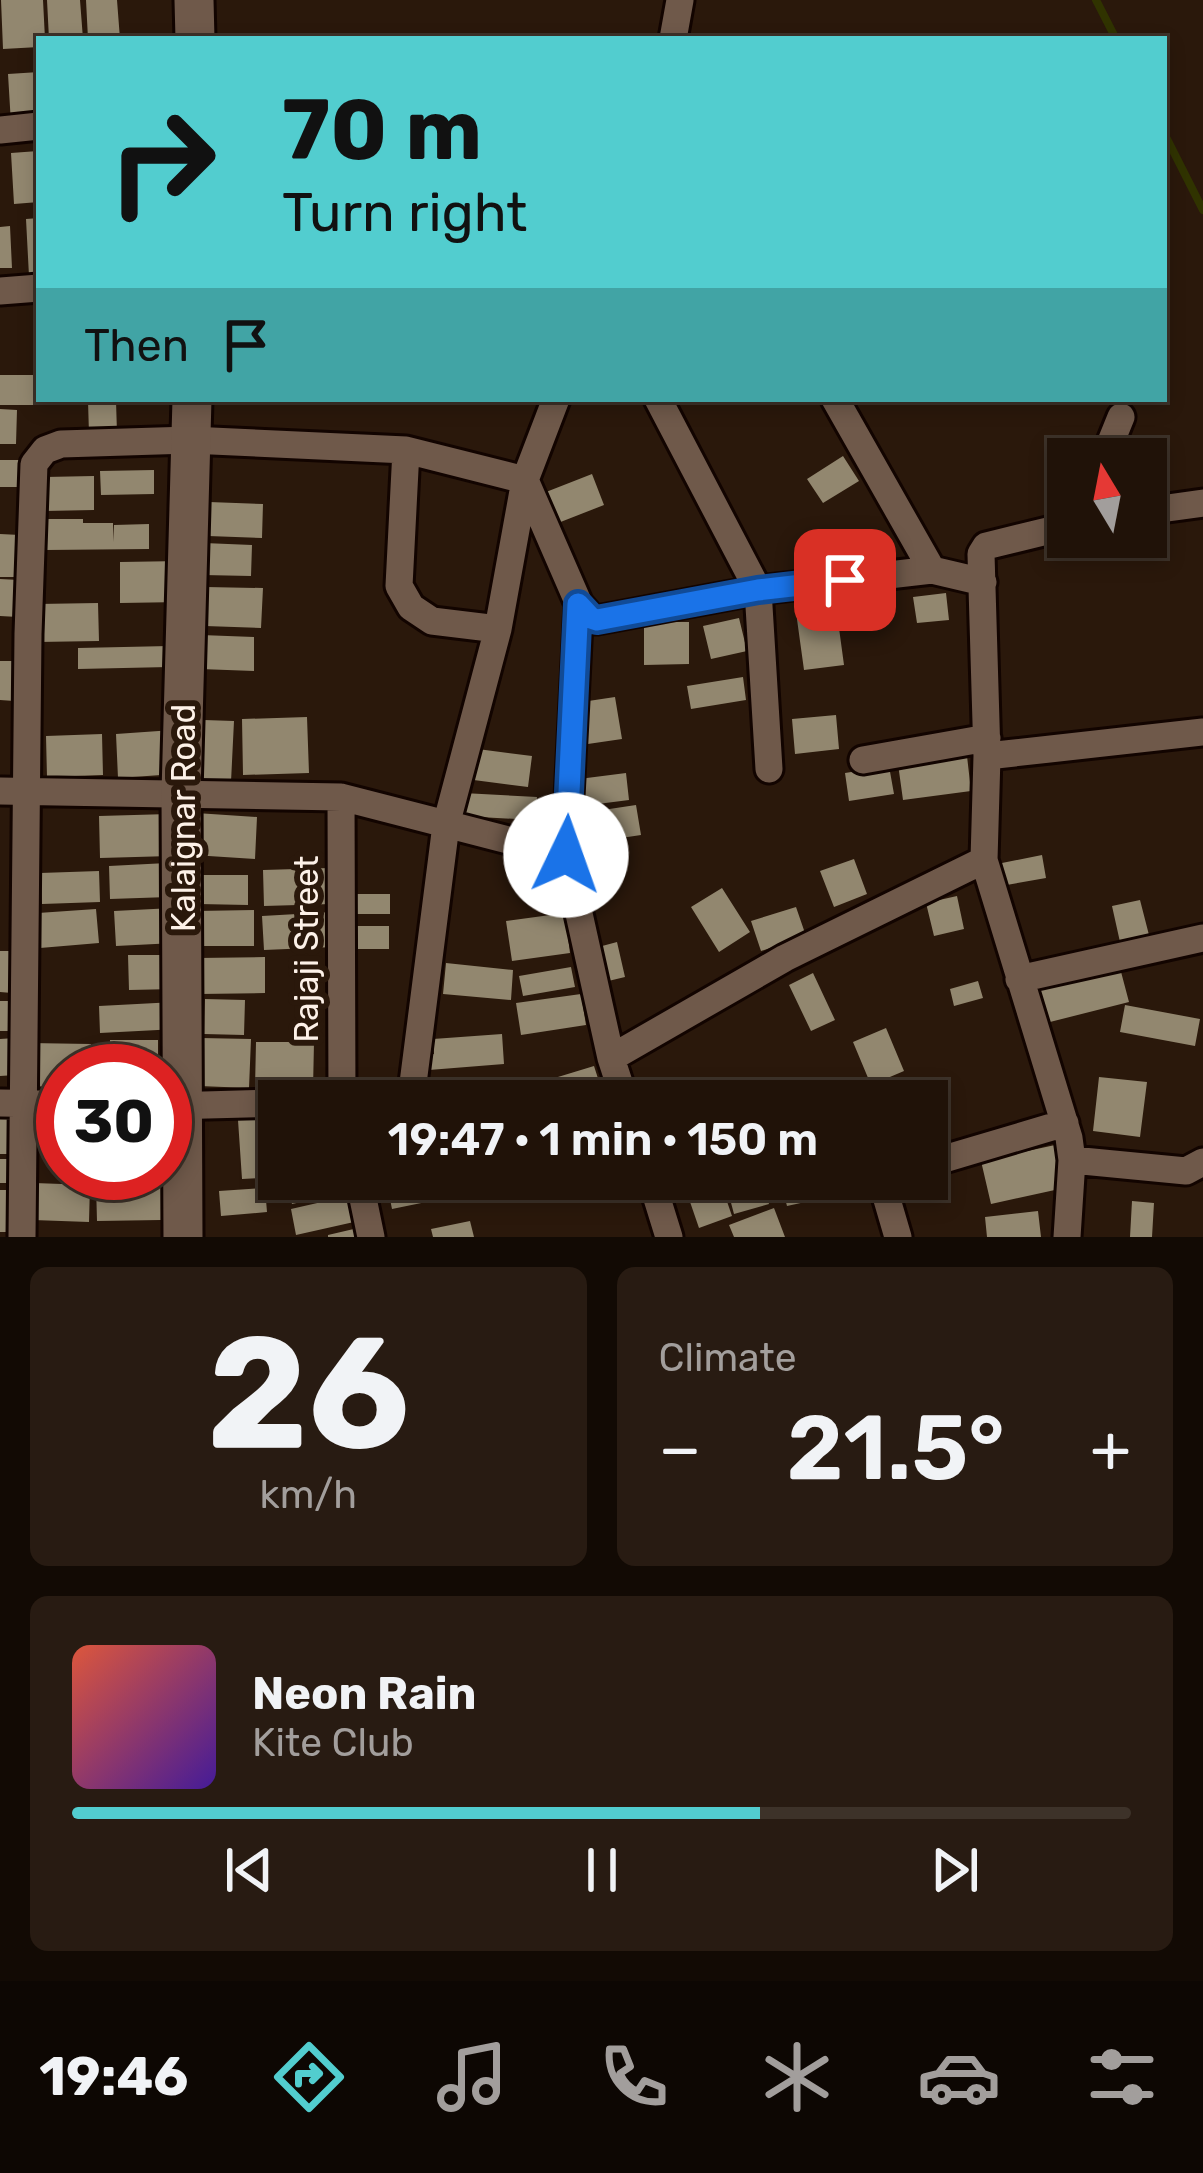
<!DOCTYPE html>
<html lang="en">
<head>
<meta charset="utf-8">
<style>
  body { margin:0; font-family:Rubik,sans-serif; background:#281b12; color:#f1f3f6; height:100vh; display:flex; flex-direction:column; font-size:45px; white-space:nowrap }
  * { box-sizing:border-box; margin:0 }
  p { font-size:39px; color:#a29e9c }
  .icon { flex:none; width:66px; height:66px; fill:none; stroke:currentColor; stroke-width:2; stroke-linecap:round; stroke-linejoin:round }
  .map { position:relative; height:1237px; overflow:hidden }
  .drawer { display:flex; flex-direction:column; gap:30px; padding:30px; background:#120a04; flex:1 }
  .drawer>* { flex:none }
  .guide { position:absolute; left:36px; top:36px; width:1131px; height:366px; border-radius:0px; box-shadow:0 6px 18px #0003,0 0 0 3px #3d3229; background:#52cdcf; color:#111; overflow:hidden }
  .needle { width:78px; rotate:350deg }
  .controls { position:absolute; left:1047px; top:438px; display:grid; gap:24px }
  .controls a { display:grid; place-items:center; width:120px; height:120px; border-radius:0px; background:#201208; box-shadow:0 6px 18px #0003,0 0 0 3px #3d3229; font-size:60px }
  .speed { position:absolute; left:36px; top:1044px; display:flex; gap:24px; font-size:60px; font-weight:700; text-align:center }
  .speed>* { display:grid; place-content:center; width:156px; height:156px; border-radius:50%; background:#201208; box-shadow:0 6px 18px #0003,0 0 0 3px #3d3229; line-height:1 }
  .speed .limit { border:18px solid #d22; background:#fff; color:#111 }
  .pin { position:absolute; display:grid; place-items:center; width:102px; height:102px; color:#fff; margin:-51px; border-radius:24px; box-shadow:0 6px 18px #0006 }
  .me { position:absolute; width:132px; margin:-66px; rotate:3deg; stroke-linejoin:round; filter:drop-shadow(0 0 9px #0008) }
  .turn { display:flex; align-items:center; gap:42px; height:252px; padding:0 48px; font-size:54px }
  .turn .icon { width:156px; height:156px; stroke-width:2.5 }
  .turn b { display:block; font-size:84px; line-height:102px }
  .then { display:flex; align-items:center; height:114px; padding:0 48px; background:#0003; gap:24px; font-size:45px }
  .big { font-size:90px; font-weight:600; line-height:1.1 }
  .drawer .widget { flex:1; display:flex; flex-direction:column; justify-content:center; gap:18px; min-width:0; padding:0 42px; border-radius:18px; background:#281b12 }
  .drawer .dial { align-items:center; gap:0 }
  .dial b { font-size:156px; line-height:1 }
  .song { display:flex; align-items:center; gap:36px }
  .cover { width:144px; height:144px; border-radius:18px; background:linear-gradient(135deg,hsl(10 70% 55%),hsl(260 70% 35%)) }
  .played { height:12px; border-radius:6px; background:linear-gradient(90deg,#52cdcf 65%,#3d3229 65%) }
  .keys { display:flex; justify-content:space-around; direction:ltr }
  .heat { display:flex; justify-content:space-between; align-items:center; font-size:66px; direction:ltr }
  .drawer .tiles { flex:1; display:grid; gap:30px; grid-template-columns:1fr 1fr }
  .widget:last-child { grid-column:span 2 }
  .trip { position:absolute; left:258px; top:1080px; width:690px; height:120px; border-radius:0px; background:#201208; box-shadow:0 6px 18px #0003,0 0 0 3px #3d3229; font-weight:600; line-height:120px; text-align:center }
  .tab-bar { display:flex; height:192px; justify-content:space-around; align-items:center; background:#0d0703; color:#a29e9c }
  .tab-bar .icon { width:84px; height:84px }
  .tab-bar .on { color:#52cdcf }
  .tab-bar b { font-size:54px; color:#f1f3f6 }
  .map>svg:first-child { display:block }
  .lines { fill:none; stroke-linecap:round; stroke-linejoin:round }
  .stream { stroke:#303300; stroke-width:8 }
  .building { fill:#92876f }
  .street-casing { stroke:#120400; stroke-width:33 }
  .secondary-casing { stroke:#120400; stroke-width:45 }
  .street { stroke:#6f594a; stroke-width:27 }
  .secondary { stroke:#6f594a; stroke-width:39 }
  .route-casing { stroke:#114b97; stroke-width:30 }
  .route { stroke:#1a73e8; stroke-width:21 }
  .labels { text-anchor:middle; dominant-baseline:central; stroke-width:12; stroke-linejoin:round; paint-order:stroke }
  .street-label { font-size:33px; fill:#fdf1e8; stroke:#2a180b }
</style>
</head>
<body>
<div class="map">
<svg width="1203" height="1237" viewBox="0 0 1203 1237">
  <rect width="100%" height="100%" fill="#2a180b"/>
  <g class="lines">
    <path class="stream" d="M1096,0l20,39
      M1164,133l39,77"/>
  </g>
  <path class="building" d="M1,0h42l2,39h-6v8l-36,2z
    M47,0h33l3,39h-34z
    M86,0h31l3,39h-32z
    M39,72v51l-28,1 -3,-50z
    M38,151l1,51 -25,2 -3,-51z
    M39,218v57l-10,1 -3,-57z
    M10,226l2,42h-12v-41z
    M0,375h38l-1,30h-37z
    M88,401h28l1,32 -28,1z
    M0,409l17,1 -1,34h-16z
    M843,456l16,25 -36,22 -16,-24z
    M0,460h20v27h-20z
    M154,470v24l-53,1 -1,-24z
    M592,474l12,31 -46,18 -12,-31z
    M94,476v34l-49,1v-34z
    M209,502l54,2 -1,34 -54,-2z
    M46,519h37v4h30v19l1,-17 35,-1v25l-103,1z
    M0,534l20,1 -3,42h-17z
    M204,543l48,2 -1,31 -48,-1z
    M182,561v41l-62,1v-41z
    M0,579l19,1 -1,37 -18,-1z
    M206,587l57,1 -2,40 -56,-2z
    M946,593l3,27 -32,3 -4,-26z
    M98,603l1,38 -61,1v-38z
    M836,606l8,59 -40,5 -8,-58z
    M739,618l8,33 -36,8 -8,-33z
    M644,622h45v42l-45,1z
    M201,635l53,2v34l-54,-2z
    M169,646v21l-91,2v-21z
    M0,661h15l-1,40 -14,-1z
    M743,677l3,23 -55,9 -4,-23z
    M615,697l7,42 -41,6 -6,-42z
    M836,715l3,34 -44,5 -3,-35z
    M307,717l2,56 -66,2 -1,-56z
    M204,720l30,1 -3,61 -30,-2z
    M173,730l3,44 -58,4 -2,-44z
    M102,734l1,41 -56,2 -1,-41z
    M470,748l62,8 -4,31 -62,-8z
    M967,756l4,35 -68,9 -5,-36z
    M889,766l5,28 -45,7 -4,-28z
    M626,773l3,27 -47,6 -3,-27z
    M463,793l74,4 -2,23 -73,-4z
    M636,805l5,30 -60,9 -5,-30z
    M196,813l61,4 -2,42 -62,-4z
    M169,814l2,42 -71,2 -1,-42z
    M1042,855l4,23 -45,8 -4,-22z
    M854,859l13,35 -33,13 -14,-36z
    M167,863l2,34 -59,2 -1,-33z
    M330,868l2,36 -68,2 -1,-36z
    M99,871l1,31 -58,2 -2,-31z
    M200,875h48v30l-49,-1z
    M722,888l28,44 -31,20 -28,-45z
    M351,894h39v20h-39z
    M957,896l7,33 -30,7 -8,-33z
    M1140,900l9,35 -29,7 -8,-36z
    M796,907l10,29 -45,15 -10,-30z
    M173,908l2,35 -59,3 -2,-35z
    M96,909l3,34 -59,5 -2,-35z
    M254,910v36h-57l-1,-35z
    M332,912l2,35 -70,3 -2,-34z
    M565,913l5,40 -58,8 -6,-40z
    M357,926h32v23h-31z
    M617,942l8,35 -25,6 -9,-34z
    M0,951h12v42l-12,-1z
    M128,955h47v34l-46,1z
    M265,957v36l-66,1 -1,-36z
    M446,963l67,7 -2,30 -68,-6z
    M571,967l4,20 -52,9 -4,-20z
    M1120,968l9,34 -83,21 -9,-33z
    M813,973l22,47 -24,11 -22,-46z
    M978,981l5,17 -29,8 -4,-17z
    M581,994l5,31 -65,10 -5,-32z
    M205,999l40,1 -1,35 -40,-1z
    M0,1001h11v30h-11z
    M175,1002l2,27 -77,4 -1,-27z
    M1125,1005l75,14 -5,27 -75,-14z
    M886,1028l18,43 -33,14 -18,-43z
    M502,1034l2,30 -75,6 -2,-15 7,-1 -1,-15z
    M15,1038l1,37 -16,1v-37z
    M201,1038l50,1 -2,49 -50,-2z
    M110,1040h48v31h-48z
    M256,1042h58l-1,47 -58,-1z
    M29,1043l62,1 -1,27h-27v16l-35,-1z
    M594,1066l9,28 -24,7h-64l-3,-10z
    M1099,1077l48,5 -7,55 -47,-6z
    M936,1090l7,37 -16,4v-30h-9l-1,-7z
    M0,1115h15l1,39h-16z
    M278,1117l1,60 -37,2 -4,-59z
    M1055,1145l9,43 -73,16 -10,-43z
    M0,1159h16l-1,24h-15z
    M286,1179h62l3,12 -59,13z
    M386,1179h46l4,21 -44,9z
    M744,1179h18l7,25 -35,10 -8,-30z
    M34,1183l56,2 -1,37 -56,-2z
    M96,1184h65v36l-64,1z
    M721,1184l11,32 -33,12 -11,-32z
    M816,1184l3,15 -32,7 -4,-15z
    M265,1188l2,24 -46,4 -2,-25z
    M0,1190h15l-1,42h-14z
    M348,1196l6,26 -58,13 -5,-26z
    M1132,1201l22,2 -2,34h-22z
    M774,1208l11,29h-51l-5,-12z
    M1038,1211l3,26h-54l-2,-20z
    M470,1221l4,16h-41l-2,-8z
    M358,1228l2,9h-32v-2z"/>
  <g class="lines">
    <g class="street-casing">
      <path id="street" d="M673,39l7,-39
        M0,130l39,-4
        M0,291l39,-3
        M658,399l100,191 11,179
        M835,399l97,171
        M406,450l-7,136 12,21 21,14 66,8
        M1104,459l17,-42
        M1146,511l57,-8
        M579,604l-13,251 45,203 14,43
        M987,756l216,-24
        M863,760l124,-22
        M0,791l341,6 225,58
        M341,797l1,304
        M1019,979l184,-41
        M611,1058l174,-100 199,-98
        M411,1099l35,-274 52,-196 27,-149 31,-81
        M0,1103l63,1
        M169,1106l110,-3
        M1072,1160l114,11 17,-9
        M927,1164l138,-41
        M359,1179l12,58
        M651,1179l18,58
        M881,1179l17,58
        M22,1237l6,-603 6,-170 11,-14 16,-6 129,-4 216,10 119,30 54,124 12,14 6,2 161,-30 174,-20 51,12
        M1067,1237l5,-77 -3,-22 -85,-278 3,-104 -6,-202 5,-8 82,-20"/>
    </g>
    <g class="secondary-casing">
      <path id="secondary" d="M194,0l1,39
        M183,1237l-2,-444 11,-394"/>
    </g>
    <use href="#street" class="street"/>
    <use href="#secondary" class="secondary"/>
  </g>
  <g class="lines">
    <g class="route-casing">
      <path id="route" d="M566,855l12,-251 13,14 6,2 161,-30 87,-10"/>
    </g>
    <use href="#route" class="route"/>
  </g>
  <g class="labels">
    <g class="street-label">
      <text transform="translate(183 818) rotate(-90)">Kalaignar Road</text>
      <text transform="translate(306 949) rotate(-90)">Rajaji Street</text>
    </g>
  </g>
</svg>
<div class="controls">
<a><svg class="needle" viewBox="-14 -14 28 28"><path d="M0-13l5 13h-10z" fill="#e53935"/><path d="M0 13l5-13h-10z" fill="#a29e9c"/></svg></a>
</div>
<div class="speed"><div class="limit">30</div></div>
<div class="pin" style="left:845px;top:580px;background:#d93025"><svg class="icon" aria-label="arrive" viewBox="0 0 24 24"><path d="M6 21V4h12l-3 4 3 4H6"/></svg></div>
<svg class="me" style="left:566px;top:855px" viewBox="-20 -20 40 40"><circle r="19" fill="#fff"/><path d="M0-13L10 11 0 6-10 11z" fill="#1a73e8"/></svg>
<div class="trip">19:47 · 1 min · 150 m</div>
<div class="guide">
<div class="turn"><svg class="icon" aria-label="right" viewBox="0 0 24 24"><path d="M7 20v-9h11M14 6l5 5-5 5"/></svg><div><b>70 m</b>Turn right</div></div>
<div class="then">Then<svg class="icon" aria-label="arrive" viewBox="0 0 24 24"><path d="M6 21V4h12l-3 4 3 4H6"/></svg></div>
</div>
</div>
<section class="drawer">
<div class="tiles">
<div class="widget dial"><b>26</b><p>km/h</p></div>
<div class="widget"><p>Climate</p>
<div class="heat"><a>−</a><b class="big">21.5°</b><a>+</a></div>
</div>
<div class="widget">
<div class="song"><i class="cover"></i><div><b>Neon Rain</b><p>Kite Club</p></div></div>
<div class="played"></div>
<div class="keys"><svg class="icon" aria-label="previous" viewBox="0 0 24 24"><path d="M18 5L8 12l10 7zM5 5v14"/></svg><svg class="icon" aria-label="pause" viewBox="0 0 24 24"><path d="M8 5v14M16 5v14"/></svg><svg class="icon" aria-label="next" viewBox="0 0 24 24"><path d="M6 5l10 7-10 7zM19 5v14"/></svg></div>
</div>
</div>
</section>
<nav class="tab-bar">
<b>19:46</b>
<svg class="icon on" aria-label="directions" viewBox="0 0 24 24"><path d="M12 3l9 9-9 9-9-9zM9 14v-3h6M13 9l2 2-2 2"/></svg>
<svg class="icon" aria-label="music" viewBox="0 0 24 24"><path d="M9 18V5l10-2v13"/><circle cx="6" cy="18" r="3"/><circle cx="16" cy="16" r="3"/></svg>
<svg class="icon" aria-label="phone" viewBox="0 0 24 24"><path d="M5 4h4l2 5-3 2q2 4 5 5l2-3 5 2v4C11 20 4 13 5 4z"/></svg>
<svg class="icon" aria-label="climate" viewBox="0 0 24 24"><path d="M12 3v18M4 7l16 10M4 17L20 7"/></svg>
<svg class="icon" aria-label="car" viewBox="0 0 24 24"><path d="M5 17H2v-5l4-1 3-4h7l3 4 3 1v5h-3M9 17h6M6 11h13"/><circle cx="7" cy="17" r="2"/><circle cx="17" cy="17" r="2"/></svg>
<svg class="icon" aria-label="filters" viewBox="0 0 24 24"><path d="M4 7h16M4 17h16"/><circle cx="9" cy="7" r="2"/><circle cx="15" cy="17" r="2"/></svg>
</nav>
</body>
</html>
